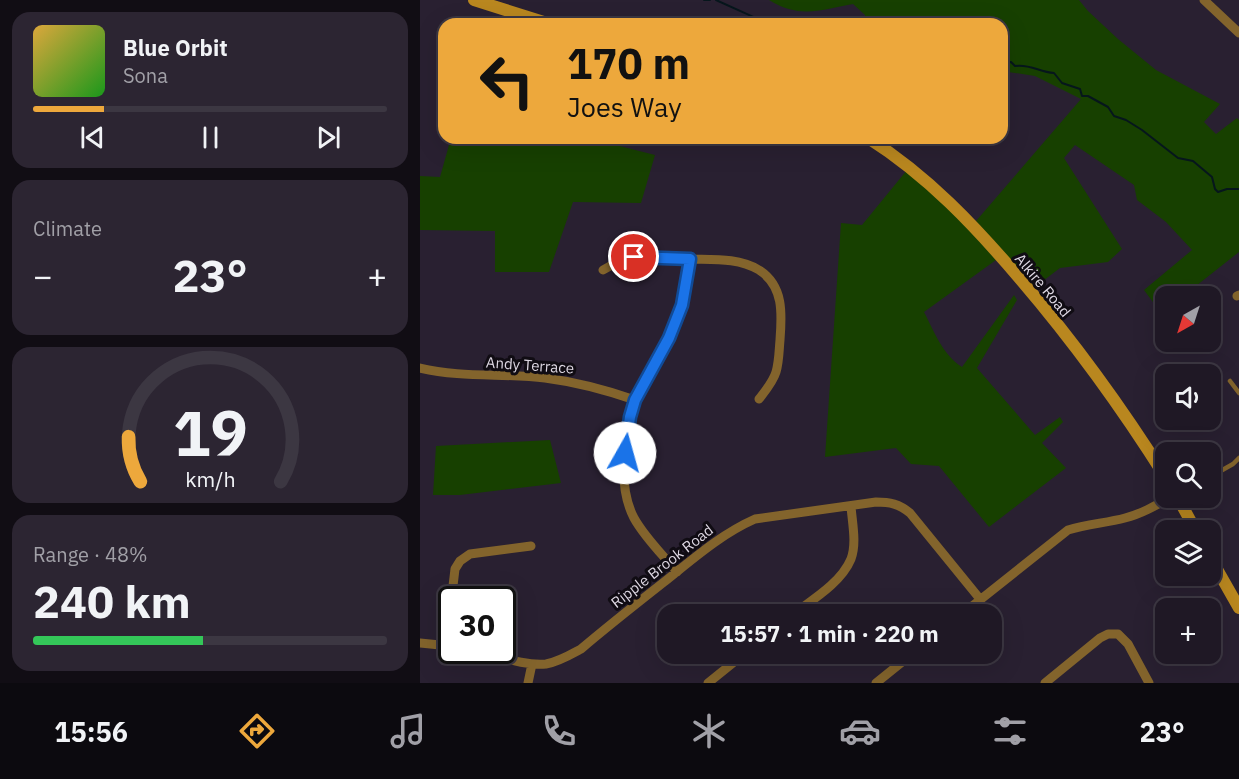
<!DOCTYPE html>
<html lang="en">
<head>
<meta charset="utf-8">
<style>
  body { margin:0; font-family:"IBM Plex Sans",sans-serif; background:#2c2532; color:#f1f3f6; height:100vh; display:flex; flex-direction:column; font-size:22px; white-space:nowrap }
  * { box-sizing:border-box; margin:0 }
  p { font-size:20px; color:#a1a0a7 }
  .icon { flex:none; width:33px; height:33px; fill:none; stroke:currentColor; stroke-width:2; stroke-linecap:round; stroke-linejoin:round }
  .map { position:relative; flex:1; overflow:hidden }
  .drawer { display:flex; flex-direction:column; gap:12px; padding:12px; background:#110d14; width:420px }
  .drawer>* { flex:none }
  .banner { position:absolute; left:18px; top:18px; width:570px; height:126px; border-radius:18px; box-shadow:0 6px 24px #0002,0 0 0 2px #3c3742; background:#eda83c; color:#111; overflow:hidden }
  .needle { width:39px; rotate:219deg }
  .controls { position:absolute; left:735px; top:286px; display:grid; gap:12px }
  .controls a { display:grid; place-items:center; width:66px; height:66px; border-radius:12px; background:#1f1825; box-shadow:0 6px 24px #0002,0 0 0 2px #3c3742; font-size:30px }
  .speed { position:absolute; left:18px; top:586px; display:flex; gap:12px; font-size:30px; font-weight:700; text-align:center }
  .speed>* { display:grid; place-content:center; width:78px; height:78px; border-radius:50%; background:#1f1825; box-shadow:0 6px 24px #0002,0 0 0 2px #3c3742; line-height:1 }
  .speed .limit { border:3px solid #111; border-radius:9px; background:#fff; color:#111 }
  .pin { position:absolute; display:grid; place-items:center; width:51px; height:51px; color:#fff; margin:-26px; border:3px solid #fff; border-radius:50%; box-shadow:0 2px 6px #0007 }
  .me { position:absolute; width:66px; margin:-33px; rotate:7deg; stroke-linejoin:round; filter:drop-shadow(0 0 4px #0008) }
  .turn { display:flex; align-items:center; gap:21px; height:126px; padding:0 30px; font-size:27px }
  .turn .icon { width:78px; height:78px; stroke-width:2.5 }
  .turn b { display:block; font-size:42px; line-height:51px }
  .big { font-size:45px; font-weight:700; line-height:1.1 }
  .drawer .card { flex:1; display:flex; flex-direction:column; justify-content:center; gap:9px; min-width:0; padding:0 21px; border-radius:18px; background:#2c2532 }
  .drawer .dial { align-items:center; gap:0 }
  .dial svg { height:156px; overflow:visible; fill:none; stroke:#3c3742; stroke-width:7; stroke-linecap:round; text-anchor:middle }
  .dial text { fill:#f1f3f6; stroke:none }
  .song { display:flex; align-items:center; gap:18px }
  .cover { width:72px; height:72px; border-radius:9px; background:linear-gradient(135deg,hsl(40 70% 55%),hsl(120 70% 35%)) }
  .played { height:6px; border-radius:3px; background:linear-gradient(90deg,#eda83c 20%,#3c3742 20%) }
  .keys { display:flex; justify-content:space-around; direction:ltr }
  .heat { display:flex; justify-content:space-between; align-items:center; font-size:33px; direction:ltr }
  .charge { height:9px; border-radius:4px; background:linear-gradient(90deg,#34c759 48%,#3c3742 0) }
  .trip { position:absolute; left:237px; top:604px; width:345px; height:60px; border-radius:18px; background:#1f1825; box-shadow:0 6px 24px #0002,0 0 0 2px #3c3742; font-weight:700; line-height:60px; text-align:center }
  .tabs { display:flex; height:96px; justify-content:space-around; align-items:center; background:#0c0a0f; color:#a1a0a7 }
  .tabs .icon { width:42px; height:42px }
  .tabs .on { color:#eda83c }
  .tabs b { font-size:27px; color:#f1f3f6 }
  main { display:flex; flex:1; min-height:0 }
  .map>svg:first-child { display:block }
  .green { fill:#174000 }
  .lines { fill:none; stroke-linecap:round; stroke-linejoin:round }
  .stream { stroke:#06161c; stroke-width:2 }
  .service { stroke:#83642c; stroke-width:4.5 }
  .minor { stroke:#83642c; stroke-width:9 }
  .secondary { stroke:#b9871f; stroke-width:12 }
  .route-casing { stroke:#114b97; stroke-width:15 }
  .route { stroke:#1a73e8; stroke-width:10 }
  .labels { text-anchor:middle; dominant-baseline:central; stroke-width:6; stroke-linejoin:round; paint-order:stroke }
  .street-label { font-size:15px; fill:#ded8e3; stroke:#100c13 }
</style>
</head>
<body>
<main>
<section class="drawer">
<div class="card">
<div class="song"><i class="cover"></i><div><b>Blue Orbit</b><p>Sona</p></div></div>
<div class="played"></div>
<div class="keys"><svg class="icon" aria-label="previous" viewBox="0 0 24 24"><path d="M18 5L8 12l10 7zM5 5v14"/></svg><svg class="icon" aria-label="pause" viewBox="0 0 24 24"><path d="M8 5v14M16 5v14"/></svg><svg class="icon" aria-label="next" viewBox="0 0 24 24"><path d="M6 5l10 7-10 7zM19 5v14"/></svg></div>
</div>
<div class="card"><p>Climate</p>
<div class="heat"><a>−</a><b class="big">23°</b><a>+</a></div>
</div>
<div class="card dial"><svg viewBox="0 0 100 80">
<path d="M14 69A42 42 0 1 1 86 69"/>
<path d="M14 69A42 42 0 0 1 8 46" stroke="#eda83c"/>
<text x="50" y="56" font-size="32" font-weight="700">19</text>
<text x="50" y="72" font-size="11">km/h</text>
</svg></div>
<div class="card"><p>Range · 48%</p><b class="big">240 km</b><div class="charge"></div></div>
</section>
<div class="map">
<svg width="819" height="683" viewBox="0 0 819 683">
  <rect width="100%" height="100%" fill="#292031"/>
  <path class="green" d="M349,0h310l9,11 30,28 38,31 64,34 -16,18 12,12 21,-16 2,2v132l-57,45h-16l-1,13 -4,3 -17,-23 48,-40 -26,-28 -29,-22 -3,-15 -59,-40 -11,13 58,91 -14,13 -48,6 -25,19 -59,-66 105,-122 -46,-23 -33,-5v-47h-137v-9l-12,-11c-33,6 -53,15 -84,-4z
    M31,138h137l67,17 -14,48 -68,-1 -24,70h-54v-41l-75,-1v-54l20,1z
    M487,170l44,39 45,51 -72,52c10,19 18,42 38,55l52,-72 3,5 -40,68 58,67 25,-18 3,5 -21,21 24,25 -77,59 -50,-61 -28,-2 -15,-16 -71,9 16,-234 21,2z
    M130,440l11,43 -101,12h-27l3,-49z"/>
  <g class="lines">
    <path class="stream" d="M284,0h6
      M296,0l53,24
      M582,64l9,-2 4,4c16,-2 24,6 39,7l8,10 18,6 2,7h6l20,11 6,9 12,4 16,10 36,28 15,3 19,16 3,12 3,3 9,-3h12"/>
    <path class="service" d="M810,381l9,12
      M790,477l23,-13 6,-6"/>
    <path class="minor" d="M784,0l35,33
      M183,270c28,-17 52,-13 84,-11 24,1 50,-2 72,11 25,16 23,44 21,70 -1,11 -1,22 -4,32 -3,10 -10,18 -17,27
      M817,296l2,-1
      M0,368c41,10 83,5 125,10 31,4 61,12 90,22
      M257,572c-14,-17 -32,-34 -43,-54 -19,-36 -9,-97 7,-133 8,-16 20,-31 28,-47 12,-26 16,-52 21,-79
      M372,615c20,-15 49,-32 59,-56 6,-16 1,-37 0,-53
      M541,615l107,-85c19,-6 38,-7 57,-12 16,-4 30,-12 44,-20
      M0,643l30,3
      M26,645l9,-76 5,-8 10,-7 61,-8
      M57,651c22,5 47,15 69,13 12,-2 24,-9 35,-15 27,-23 55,-45 83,-67 29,-23 57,-48 91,-63l121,-17c14,0 23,2 34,11l70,86
      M108,683l4,-19
      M288,683l36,-29
      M456,683l36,-29
      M625,683l55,-45 8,-4h10l10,10 21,39"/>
    <path class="secondary" d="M54,0l76,24
      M448,138c60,38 107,88 153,142 53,62 101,128 145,198
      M758,498l18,33
      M790,557l29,51"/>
  </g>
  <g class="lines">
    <g class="route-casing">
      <path id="route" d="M205,453l5,-36 5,-17 34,-62 13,-33 8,-46 -56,-2"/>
    </g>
    <use href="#route" class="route"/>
  </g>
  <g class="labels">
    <g class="street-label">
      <text transform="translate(623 285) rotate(50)">Alkire Road</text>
      <text transform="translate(110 365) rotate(4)">Andy Terrace</text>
      <text transform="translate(242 566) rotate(-38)">Ripple Brook Road</text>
    </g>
  </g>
</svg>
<div class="controls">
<a><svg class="needle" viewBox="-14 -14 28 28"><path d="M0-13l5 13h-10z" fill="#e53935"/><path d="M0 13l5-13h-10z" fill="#a1a0a7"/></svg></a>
<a><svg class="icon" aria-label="sound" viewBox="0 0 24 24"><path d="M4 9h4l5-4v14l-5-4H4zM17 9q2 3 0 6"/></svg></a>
<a><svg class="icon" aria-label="search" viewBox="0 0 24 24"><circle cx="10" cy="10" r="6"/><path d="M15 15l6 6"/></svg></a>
<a><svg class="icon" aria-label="layers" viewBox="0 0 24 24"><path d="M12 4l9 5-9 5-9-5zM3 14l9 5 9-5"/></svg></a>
<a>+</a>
</div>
<div class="speed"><div class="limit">30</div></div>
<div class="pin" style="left:214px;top:257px;background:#d93025"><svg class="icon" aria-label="arrive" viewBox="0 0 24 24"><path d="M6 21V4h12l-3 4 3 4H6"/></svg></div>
<svg class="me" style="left:205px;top:453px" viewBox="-20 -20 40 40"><circle r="19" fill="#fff"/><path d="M0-13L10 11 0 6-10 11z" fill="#1a73e8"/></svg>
<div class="trip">15:57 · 1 min · 220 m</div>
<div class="banner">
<div class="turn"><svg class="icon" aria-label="left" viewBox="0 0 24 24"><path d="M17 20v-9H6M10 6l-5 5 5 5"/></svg><div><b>170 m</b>Joes Way</div></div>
</div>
</div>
</main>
<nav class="tabs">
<b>15:56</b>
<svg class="icon on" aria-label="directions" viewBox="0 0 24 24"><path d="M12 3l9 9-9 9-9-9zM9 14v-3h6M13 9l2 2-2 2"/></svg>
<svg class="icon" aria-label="music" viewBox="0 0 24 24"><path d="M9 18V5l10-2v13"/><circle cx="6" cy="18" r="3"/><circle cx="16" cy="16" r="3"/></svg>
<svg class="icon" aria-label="phone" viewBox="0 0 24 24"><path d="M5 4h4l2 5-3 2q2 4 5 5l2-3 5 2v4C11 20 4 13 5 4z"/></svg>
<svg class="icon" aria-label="climate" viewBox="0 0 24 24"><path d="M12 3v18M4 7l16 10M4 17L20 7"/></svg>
<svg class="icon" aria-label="car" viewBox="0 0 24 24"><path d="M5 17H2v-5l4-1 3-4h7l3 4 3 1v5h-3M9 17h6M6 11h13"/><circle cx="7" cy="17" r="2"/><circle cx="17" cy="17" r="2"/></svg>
<svg class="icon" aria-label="filters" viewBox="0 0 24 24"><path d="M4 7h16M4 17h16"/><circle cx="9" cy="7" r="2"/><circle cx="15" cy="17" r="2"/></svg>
<b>23°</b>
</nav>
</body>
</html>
